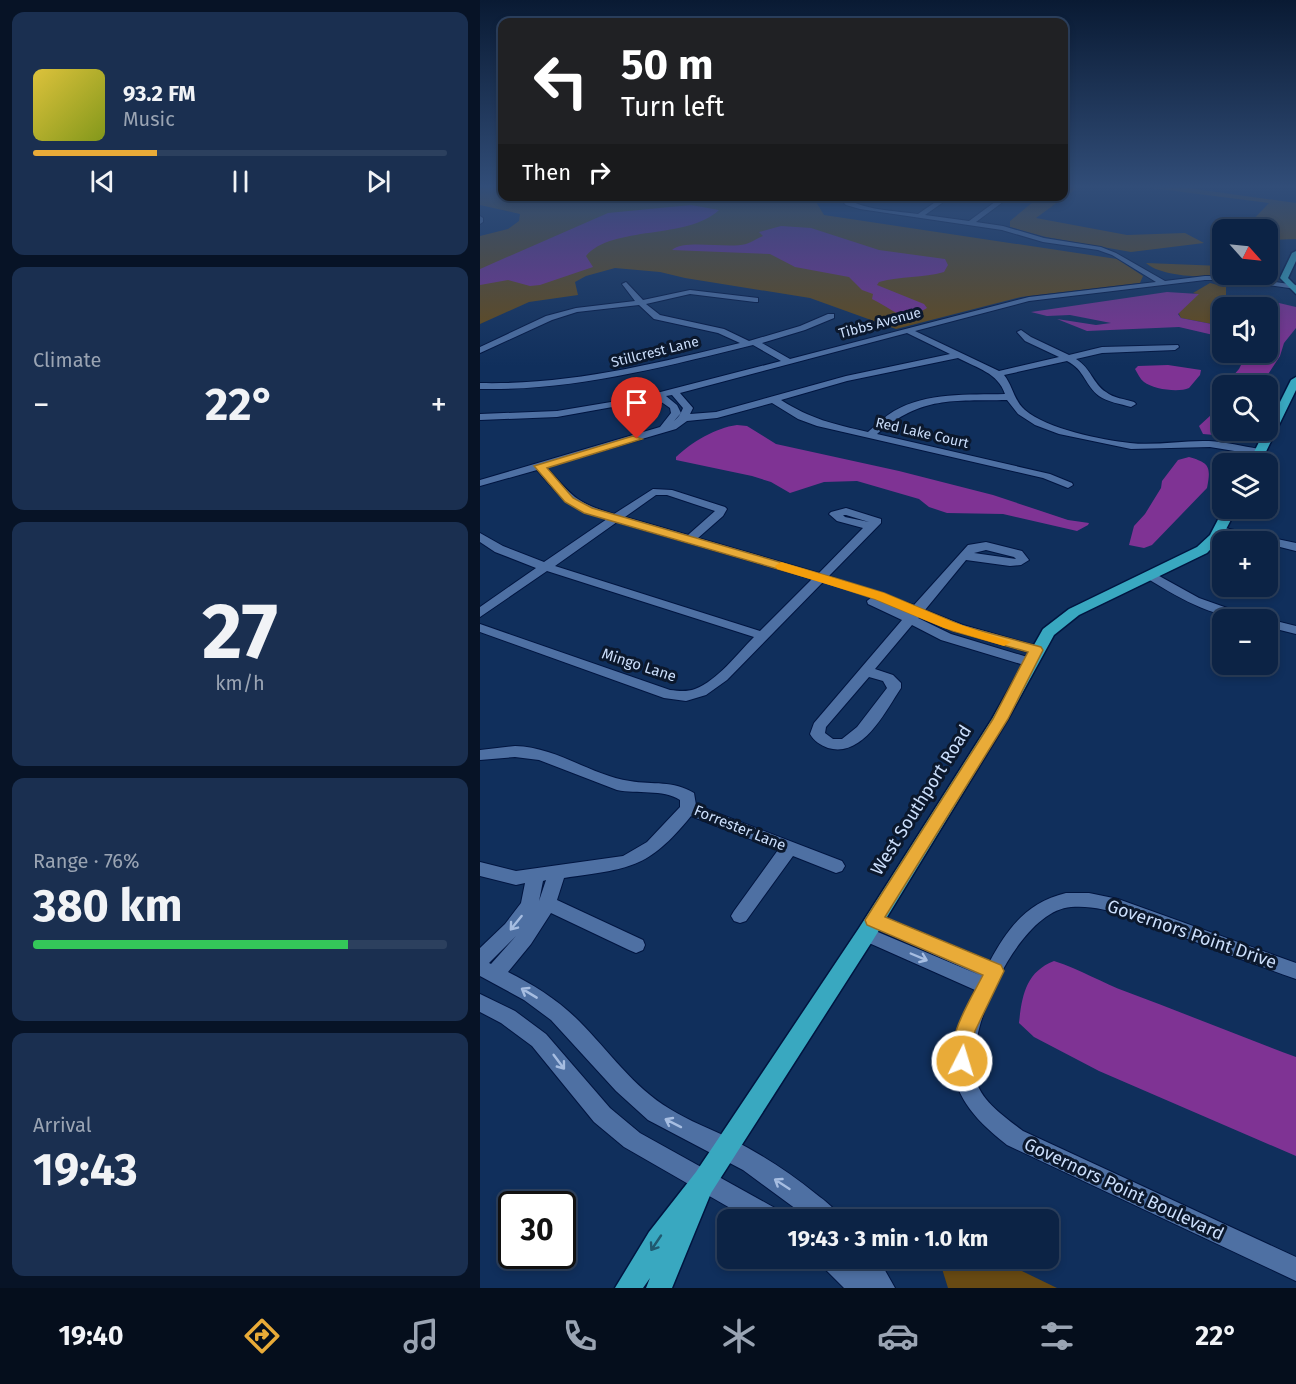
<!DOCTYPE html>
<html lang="en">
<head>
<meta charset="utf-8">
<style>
  body { margin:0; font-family:"Fira Sans",sans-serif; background:#1a2f50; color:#f1f3f6; height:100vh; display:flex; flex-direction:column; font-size:22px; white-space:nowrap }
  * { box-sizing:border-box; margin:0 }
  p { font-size:20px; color:#9aa4b3 }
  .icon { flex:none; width:33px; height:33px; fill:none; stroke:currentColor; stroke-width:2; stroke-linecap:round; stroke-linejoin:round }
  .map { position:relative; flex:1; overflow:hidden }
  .drawer { display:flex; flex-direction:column; gap:12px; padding:12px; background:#071326; width:480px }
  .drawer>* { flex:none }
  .banner { position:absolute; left:18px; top:18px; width:570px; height:183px; border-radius:12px; box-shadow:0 3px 9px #0003,0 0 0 2px #2c405e; background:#202124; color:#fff; overflow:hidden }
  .needle { width:39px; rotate:117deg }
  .tools { position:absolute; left:732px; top:219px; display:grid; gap:12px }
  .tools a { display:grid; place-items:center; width:66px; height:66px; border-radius:12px; background:#0c2345; box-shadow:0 3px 9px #0003,0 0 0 2px #2c405e; font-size:30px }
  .speed { position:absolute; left:18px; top:1191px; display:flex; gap:12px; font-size:30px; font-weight:700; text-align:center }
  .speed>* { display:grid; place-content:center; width:78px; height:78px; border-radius:50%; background:#0c2345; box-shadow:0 3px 9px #0003,0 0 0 2px #2c405e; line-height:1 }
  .speed .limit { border:3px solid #111; border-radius:9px; background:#fff; color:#111 }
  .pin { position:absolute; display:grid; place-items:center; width:51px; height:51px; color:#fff; margin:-62px -26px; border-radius:50% 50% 50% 0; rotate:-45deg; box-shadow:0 0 6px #0007 }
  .pin .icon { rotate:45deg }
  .me { position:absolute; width:66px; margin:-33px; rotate:5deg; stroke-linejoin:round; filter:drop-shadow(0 0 4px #0008) }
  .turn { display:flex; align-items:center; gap:21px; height:126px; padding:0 24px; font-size:27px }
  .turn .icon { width:78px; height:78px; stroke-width:2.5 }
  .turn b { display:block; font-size:42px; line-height:51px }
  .then { display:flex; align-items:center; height:57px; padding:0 24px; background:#0003; gap:12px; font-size:22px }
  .big { font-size:45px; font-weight:700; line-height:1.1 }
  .drawer .widget { flex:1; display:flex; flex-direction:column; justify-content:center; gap:9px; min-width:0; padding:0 21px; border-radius:12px; background:#1a2f50 }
  .drawer .dial { align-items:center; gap:0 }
  .dial b { font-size:78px; line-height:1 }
  .song { display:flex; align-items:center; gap:18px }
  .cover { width:72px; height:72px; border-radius:9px; background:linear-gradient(135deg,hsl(50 70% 55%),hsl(70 70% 35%)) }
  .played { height:6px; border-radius:3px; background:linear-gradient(90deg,#e9ab38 30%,#2c405e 30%) }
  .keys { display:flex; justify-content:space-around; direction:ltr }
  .heat { display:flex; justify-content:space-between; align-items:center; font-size:33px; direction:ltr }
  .charge { height:9px; border-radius:4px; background:linear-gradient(90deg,#34c759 76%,#2c405e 0) }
  .trip { position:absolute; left:237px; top:1209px; width:342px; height:60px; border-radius:12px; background:#0c2345; box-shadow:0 3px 9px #0003,0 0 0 2px #2c405e; font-weight:700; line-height:60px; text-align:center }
  .menu { display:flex; height:96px; justify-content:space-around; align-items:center; background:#050e1c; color:#9aa4b3 }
  .menu .icon { width:42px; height:42px }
  .menu .active { color:#e9ab38 }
  .menu b { font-size:27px; color:#f1f3f6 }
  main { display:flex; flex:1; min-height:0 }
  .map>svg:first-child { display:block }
  .green { fill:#684a13 }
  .water { fill:#7f3394 }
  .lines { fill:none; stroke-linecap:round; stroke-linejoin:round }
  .minor-casing { stroke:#001540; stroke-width:2 }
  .major-casing { stroke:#001540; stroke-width:3 }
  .minor { fill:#4e70a3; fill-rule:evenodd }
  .major { fill:#39a8c0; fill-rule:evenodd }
  .oneway { stroke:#a6bde1 }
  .oneway2 { stroke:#20596f }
  .route { fill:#e9ab38; stroke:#976f24; stroke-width:1.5 }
  .slow { fill:#f59e0b }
  .labels { text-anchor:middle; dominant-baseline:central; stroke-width:6; stroke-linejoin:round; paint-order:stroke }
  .far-street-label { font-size:14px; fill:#cbdefb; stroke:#0b182d }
  .street-label { font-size:15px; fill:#cbdefb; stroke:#0b182d }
  .near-street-label { font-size:18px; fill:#cbdefb; stroke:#0b182d }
</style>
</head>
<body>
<main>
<section class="drawer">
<div class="widget">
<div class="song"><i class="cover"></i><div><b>93.2 FM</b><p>Music</p></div></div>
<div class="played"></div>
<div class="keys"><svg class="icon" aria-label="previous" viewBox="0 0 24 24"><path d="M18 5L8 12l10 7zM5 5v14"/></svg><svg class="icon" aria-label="pause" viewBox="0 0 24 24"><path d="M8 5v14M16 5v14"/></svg><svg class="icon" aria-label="next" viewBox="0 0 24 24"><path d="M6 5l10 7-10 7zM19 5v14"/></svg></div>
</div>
<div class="widget"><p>Climate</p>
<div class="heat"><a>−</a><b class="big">22°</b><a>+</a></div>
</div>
<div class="widget dial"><b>27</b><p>km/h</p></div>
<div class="widget"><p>Range · 76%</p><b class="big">380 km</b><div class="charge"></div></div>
<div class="widget"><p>Arrival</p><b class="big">19:43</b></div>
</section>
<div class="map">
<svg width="816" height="1288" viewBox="0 0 816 1288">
  <rect width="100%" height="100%" fill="#102f5c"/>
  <path class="green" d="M0,185h22v11l311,1 11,18 293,44 26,17 -3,7 -119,14 -125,32 -86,-31 -125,-20 -25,-6 -45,-4 -29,8 -11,6 3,13 -49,7 -49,22v-88l28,-7 11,-8 1,-7 -40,-9z
    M584,185h17l-45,33 91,17 58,-2 19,10 -73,9 -85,-15 -36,-10v-6l29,-24 25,-1z
    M648,185h39l129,18v36l-28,1v-10l-42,-1 22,-4 21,-22z
    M666,263l76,3v8l35,1c-27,2 -91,6 -111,-12z
    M730,283l16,4v11l32,5 -3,4 -33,1v18l-41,-8 -3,-6 19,-18 -4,-1z
    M459,1259h58l60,29h-109z"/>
  <path class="water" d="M211,205l28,5c-31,30 -107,15 -133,46l7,11 -53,18 -10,1 -22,-6 -28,5v-16l128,-56z
    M301,226l30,2 68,22 66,9 3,6 -4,7c-21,6 -43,4 -65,10l-2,3 47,19 3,4c-27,16 -33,1 -55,-9l1,-5 -11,-4 -13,-13 -54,-10 -25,-13 -98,-4c12,-11 55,-1 74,-6 6,-2 12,-6 17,-8l-4,-4z
    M687,292l32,2 -21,20 3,4 41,8v11l-43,-10 -92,4 -30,-12 39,6 15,-2 -41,-8 -23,1 -16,-4z
    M799,303l17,4v21l-12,15 -4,13 -19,29h-36l14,-16 8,-16 21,-1v-42l2,-5z
    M688,365l33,5 -1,5 -11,13c-11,5 -36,1 -45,-6 -4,-3 -6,-8 -9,-13l3,-3z
    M742,392v38l12,1 -8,5 -23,-2 -4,-8 12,-11z
    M257,425l10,1 29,18 123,27 94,24 75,25 21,3 -1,2 -11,6 -74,-17 -56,-1 -18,-6 -10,-8 -62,-18 -33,1 -34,11 -19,-11 -19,-6 -76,-16v-3c16,-15 39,-29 61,-32z
    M709,457c21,6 22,10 18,31l-55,57 -8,3 -15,-3 5,-19 11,-12 16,-26 1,-7 16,-21z
    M574,961c26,8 48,22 73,31 56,21 113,44 169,65v99l-197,-85 -65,-34 -15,-14c3,-28 7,-51 35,-62z"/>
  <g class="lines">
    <g class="minor-casing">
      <path id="minor" d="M357,196h7c14,14 54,15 74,18l26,-18h8l-27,19 44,6 34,-25h8l-35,26 27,4 41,12 57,9 15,6 49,28 40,-5h29l62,9v4l-62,-9h-29l-176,21 -114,30 84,40 60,-14 -34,-16 -8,-9 4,-2 10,7 38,18 33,-8 76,-2 1,2 -4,3 -73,3 -26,6c15,9 17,25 30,33 7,6 19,7 28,10l2,2 -5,3c-10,-3 -24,-5 -32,-11 -14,-10 -14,-26 -32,-35l-63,14c9,11 10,26 21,35 22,19 77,30 105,33 26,3 53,-3 79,-2 16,1 34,5 50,8l5,3 -5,3 -49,-8 -79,2 -72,-15 -24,-9 -17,-11 -11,-14c-55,1 -85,-4 -130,34l173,40 22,9 1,2 -5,3 -25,-10 -226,-52 -19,-7 -26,-16 -55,15 -30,3 -11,8 -130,38c26,29 30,36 68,47l39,-25 19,1 53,17 2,2 -4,7 -25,22 121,35 44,-45 -26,-7 -8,-7 2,-2 15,-4 35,11v4l-52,53 85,29 54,-60 18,-3 36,9 7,9 -8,5 -11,1 -44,-6 -41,50 38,15 78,22 2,3 -2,3h-10l-78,-22 -34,-14 -1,1 33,16 83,25 2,3 -2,3h-10l-83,-25 -29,-15 -37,44 18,6 8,8v5c-16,24 -38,70 -73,60 -8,-3 -14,-7 -18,-14l4,-11 88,-103 -34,-16 -1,-3 5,-4 -49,-15 -96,98 -21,15 -20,6 -22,-3 -184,-66v-8l190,66c9,1 17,2 25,-1 23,-9 41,-34 59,-52l-207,-66 -67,46v-10l56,-39 -41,-16 -15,-10v-9l23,13 41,16 63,-43c-40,-12 -44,-19 -70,-49l-57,16v-6l180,-53 11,-14 -1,-5 -13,-9 -100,18 -77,3v-6l77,-3 84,-14 140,-36 -28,-16c-90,22 -179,46 -273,44v-6c90,2 173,-19 260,-40l-22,-10 -64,-14 -15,-14 -62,7 -25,8 -72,33v-6l66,-31 30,-8 59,-7 -13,-17 4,-2 17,18 47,-10 68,8v4h-3l-65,-8 -44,10 14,11 64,14 25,12 51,-15 28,-12h6v4l-29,12 -43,13 28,16 239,-62 127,-15 -44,-27 -14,-5 -55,-8 -41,-12 -142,-21 -14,-4zM427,333l43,21 -104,22 -130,36 -26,2 3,-6 -13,-15zM478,358c19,10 40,15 47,36 -37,1 -78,-2 -111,17 -10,6 -18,14 -26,21 -35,-8 -57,-13 -87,-32l66,-19zM192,395l11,13c-2,5 -4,9 -9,13l7,-8 -4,-8 -11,-9zM176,495h11l48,16 -27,24 -63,-18zM363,515h3l23,7 -24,-5zM137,522l195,57 -52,52 -205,-65zM506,550l28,7 2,2 -42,-6zM389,677l14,4 4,7 -30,39 -15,12h-9l-8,-6 1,-6z
        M0,216l3,2v4l-3,2z
        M740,527l76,16v8l-28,-7v-2h-12l-40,-10 -2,-2z
        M672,572l47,26 62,22c-44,0 -77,-19 -113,-41l-2,-3z
        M788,619l28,7v8l-28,-7 -2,-7z
        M35,746c42,1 75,29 115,35 23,4 43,-1 64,12l2,12 146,56 3,5 -3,5 -6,2 -43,-17 -47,65 -6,2 -6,-2 -3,-5 3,-5 44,-61 -87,-34c-44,54 -61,52 -127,62l-7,22 86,40 2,5 -2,5 -7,3 -7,-3 -78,-37 -20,31 -23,28c26,13 50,28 71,49 30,30 54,66 91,88 19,12 41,20 61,30 30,15 59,34 85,55 9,7 20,14 24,26h-29l-68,-50 -95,-50 -32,-29 -65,-71 -27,-20 -44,-24v-28l25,-24 16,-21 4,-20 -9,2 -36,-9v-14l36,9 107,-15 24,-14 33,-35v-7c-17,-11 -43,-6 -63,-10l-78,-30 -24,-3 -35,3v-10zM66,880l-7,21 4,-20zM36,936l-25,28 -2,-1z
        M586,893h23l29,6 178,64v16c-42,-15 -83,-30 -124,-46 -32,-11 -66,-29 -101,-26 -53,4 -106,124 -96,170 5,24 30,40 48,54l273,126v24l-289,-136c-63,-49 -66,-84 -32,-155l-115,-51 -3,-5 3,-5 6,-2 116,49 -114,-51 -3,-5 3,-5 6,-2 116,48c18,-34 38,-59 76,-68z
        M0,994l35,17 31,23 64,74 30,25 142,79 3,8h-34l-127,-73 -30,-25 -62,-76 -31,-23 -21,-11z
        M338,1258h30l7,7 -3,-7h26l17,30h-51l-22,-22z"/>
    </g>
    <g class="major-casing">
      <path id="major" d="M816,251v10l-8,17 8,8v8l-16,-16 12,-25z
        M816,377v13l-36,74h-12l17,-34h3v-4l23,-46z
        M744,508h13l-15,29 -15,16 -128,62 -25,20 -46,84 -135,221 -162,253 -39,95h-26l4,-10 -7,10h-28l34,-56 47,-60 163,-244 133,-209 51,-90 26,-20 128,-62 13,-12z"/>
    </g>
    <use href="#minor" class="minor"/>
    <use href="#major" class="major"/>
  </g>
  <defs><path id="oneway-shaft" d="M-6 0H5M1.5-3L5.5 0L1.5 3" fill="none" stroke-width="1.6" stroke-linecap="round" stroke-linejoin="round" transform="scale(1.5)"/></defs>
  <g class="oneway">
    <use href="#oneway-shaft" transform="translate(36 923) rotate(129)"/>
    <use href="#oneway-shaft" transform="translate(439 957) rotate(23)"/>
    <use href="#oneway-shaft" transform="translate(49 993) rotate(-149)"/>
    <use href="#oneway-shaft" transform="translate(79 1062) rotate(53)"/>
    <use href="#oneway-shaft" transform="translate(193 1123) rotate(-153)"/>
    <use href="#oneway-shaft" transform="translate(302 1184) rotate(-147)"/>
  </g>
  <use class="oneway2" href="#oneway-shaft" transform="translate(176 1243) rotate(124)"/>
  <linearGradient id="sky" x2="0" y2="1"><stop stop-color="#091a33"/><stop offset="0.51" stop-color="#314d78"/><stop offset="1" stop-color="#314d78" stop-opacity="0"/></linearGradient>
  <rect width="816" height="366" fill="url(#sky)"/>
  <path class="route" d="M153,436l9,3 -95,29 26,30 19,10 243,70 49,15 79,33 78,21 2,3 -35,69 -123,198 116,48 3,6 -29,60 -5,37 -8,3 -7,-3c-12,-27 16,-69 28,-93l-116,-50 -2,-5 128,-201 35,-67 -75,-21 -78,-32 -49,-16 -242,-70 -19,-11 -31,-36z"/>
  <path class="slow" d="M301,562l103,31 69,29 58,20 -7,4 -60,-18 -69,-29 -98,-30 -2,-3z"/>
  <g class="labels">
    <g class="far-street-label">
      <text transform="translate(400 323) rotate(-15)">Tibbs Avenue</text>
      <text transform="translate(175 352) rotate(-14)">Stillcrest Lane</text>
      <text transform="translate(442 433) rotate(13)">Red Lake Court</text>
    </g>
    <g class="street-label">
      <text transform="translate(159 665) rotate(18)">Mingo Lane</text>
      <text transform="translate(260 828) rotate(22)">Forrester Lane</text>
    </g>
    <g class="near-street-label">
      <text transform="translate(441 800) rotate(-58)">West Southport Road</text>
      <text transform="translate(712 934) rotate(19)">Governors Point Drive</text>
      <text transform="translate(644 1189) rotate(25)">Governors Point Boulevard</text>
    </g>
  </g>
</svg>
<div class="tools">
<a><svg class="needle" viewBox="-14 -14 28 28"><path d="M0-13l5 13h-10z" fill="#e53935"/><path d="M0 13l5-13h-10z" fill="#9aa4b3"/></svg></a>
<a><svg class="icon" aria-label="sound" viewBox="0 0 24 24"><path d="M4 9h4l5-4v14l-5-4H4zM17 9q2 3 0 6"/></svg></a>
<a><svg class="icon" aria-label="search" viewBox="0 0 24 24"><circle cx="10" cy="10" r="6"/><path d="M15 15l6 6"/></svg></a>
<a><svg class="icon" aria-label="layers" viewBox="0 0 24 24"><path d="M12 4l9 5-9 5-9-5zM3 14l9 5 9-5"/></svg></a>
<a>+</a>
<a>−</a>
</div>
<div class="speed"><div class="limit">30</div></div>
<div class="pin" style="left:157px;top:439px;background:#d93025"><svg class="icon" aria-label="arrive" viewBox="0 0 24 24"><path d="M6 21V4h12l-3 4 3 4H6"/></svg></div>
<svg class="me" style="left:482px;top:1061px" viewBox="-20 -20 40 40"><circle r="17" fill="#e9ab38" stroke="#fff" stroke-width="3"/><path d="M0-11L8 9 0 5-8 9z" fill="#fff"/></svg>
<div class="trip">19:43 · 3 min · 1.0 km</div>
<div class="banner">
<div class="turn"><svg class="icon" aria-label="left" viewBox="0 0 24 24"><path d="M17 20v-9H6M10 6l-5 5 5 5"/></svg><div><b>50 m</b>Turn left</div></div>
<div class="then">Then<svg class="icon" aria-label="right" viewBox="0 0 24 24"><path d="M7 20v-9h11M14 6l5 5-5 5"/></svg></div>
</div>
</div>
</main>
<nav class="menu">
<b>19:40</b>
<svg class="icon active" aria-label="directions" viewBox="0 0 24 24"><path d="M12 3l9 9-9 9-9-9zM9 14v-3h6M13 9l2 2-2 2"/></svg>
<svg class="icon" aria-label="music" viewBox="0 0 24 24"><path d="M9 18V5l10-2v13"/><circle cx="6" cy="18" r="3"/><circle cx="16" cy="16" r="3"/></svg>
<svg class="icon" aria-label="phone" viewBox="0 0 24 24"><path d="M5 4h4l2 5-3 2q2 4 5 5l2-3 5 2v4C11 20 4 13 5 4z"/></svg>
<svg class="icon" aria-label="climate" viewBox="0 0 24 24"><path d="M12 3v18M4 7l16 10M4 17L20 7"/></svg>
<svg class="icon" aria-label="car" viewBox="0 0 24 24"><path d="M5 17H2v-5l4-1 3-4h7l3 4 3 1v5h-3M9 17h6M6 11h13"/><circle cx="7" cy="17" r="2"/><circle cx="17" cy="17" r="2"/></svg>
<svg class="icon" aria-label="filters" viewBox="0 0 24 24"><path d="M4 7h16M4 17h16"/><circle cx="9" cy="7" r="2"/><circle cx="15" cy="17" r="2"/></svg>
<b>22°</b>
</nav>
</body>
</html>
